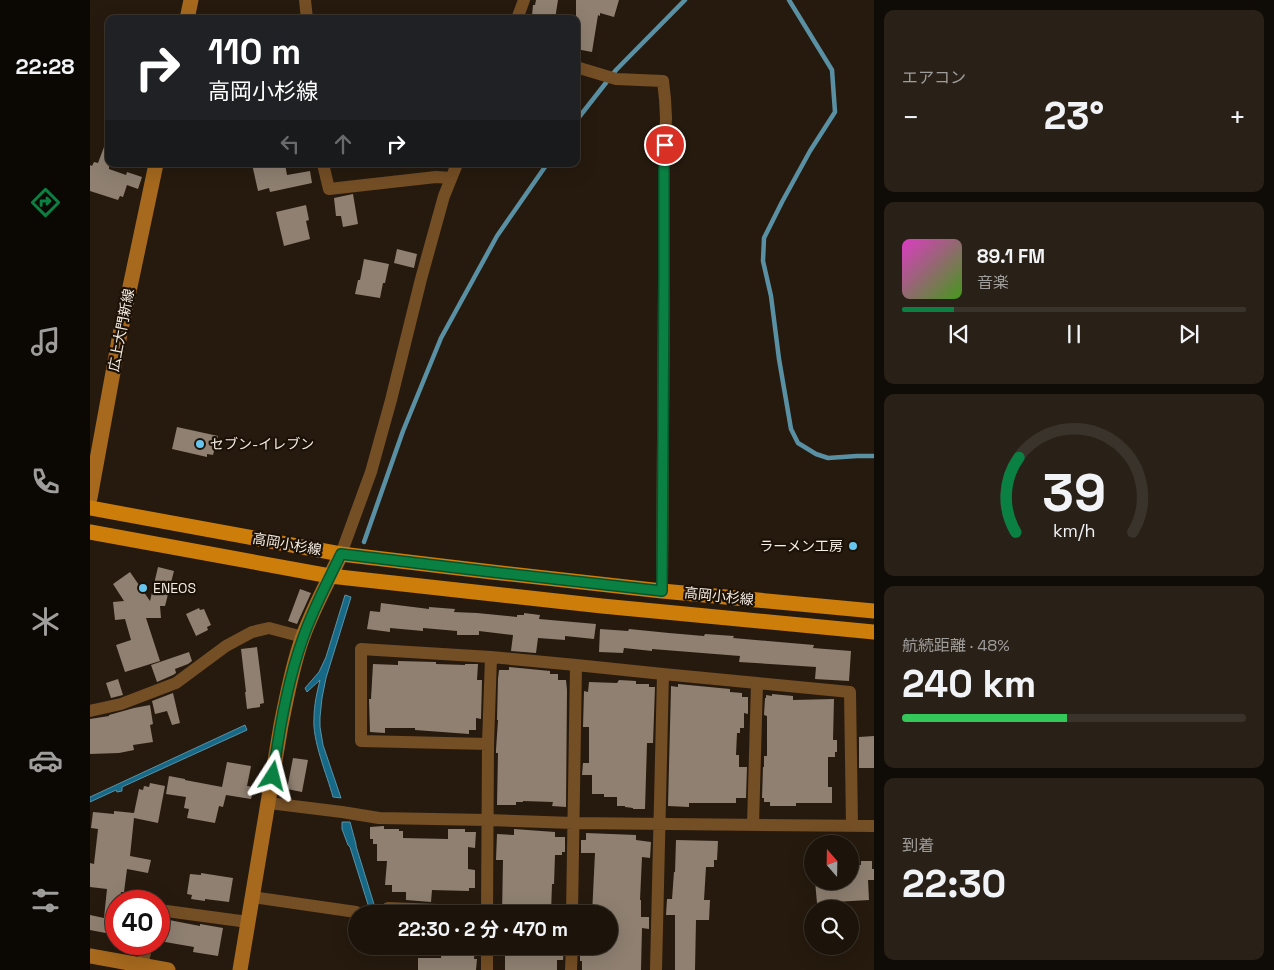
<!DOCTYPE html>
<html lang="ja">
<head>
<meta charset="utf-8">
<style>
  body { margin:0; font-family:"Space Grotesk","Noto Sans JP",sans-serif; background:#292118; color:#f1f3f6; height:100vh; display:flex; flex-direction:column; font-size:19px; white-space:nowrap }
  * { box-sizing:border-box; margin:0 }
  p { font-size:16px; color:#a09e9c }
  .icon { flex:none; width:28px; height:28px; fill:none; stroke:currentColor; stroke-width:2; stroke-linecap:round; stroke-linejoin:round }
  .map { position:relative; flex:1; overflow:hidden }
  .side { display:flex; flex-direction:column; gap:10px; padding:10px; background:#0f0b06; width:400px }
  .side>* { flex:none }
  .banner { position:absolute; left:15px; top:15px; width:475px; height:152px; border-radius:10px; box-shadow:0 5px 20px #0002,0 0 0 1px #3a332b; background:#202124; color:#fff; overflow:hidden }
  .needle { width:32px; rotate:340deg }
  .controls { position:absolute; left:714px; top:835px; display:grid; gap:10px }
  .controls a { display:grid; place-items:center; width:55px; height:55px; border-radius:50%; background:#1c140a; box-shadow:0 5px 20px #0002,0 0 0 1px #3a332b; font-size:25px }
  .speed { position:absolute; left:15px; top:890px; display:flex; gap:10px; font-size:25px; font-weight:700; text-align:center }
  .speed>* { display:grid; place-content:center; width:65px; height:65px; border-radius:50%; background:#1c140a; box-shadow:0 5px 20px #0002,0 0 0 1px #3a332b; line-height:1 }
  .speed .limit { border:8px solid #d22; background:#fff; color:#111 }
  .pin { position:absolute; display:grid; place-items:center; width:42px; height:42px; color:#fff; margin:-21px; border:2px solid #fff; border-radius:50%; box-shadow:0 1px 5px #0007 }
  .me { position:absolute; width:55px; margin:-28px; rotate:9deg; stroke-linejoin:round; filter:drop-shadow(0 0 4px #0008) }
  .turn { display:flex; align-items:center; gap:18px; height:105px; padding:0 20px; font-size:22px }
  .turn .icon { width:65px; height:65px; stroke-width:2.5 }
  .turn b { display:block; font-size:35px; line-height:42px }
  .lanes { display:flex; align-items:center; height:48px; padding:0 20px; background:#0003; justify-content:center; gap:25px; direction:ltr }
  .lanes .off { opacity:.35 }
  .big { font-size:38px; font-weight:700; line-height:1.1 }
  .side .widget { flex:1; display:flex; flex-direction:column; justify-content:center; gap:8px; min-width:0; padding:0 18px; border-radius:10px; background:#292118 }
  .side .dial { align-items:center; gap:0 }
  .dial svg { height:130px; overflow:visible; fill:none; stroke:#3a332b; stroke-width:7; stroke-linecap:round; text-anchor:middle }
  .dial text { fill:#f1f3f6; stroke:none }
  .song { display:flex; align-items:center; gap:15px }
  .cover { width:60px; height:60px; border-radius:8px; background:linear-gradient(135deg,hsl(310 70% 55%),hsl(100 70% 35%)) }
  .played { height:5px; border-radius:2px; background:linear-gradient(90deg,#0b8043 15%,#3a332b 15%) }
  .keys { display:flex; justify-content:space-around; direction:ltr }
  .heat { display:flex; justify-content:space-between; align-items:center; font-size:28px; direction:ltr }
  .charge { height:8px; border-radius:4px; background:linear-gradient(90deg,#34c759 48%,#3a332b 0) }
  .trip { position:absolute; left:258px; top:905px; width:270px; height:50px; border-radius:25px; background:#1c140a; box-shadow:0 5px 20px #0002,0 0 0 1px #3a332b; font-weight:700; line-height:50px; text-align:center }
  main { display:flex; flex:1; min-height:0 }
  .menu { display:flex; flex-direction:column; width:90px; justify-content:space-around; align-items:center; background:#0b0804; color:#a09e9c }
  .menu .icon { width:35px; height:35px }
  .menu .active { color:#0b8043 }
  .menu b { font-size:22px; color:#f1f3f6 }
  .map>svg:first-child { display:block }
  .water { fill:#176988; stroke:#5a90a4 }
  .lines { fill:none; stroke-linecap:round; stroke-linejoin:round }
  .stream { stroke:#5a90a4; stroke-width:4.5 }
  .building { fill:#8f8071 }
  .street { stroke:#744e25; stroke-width:12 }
  .secondary { stroke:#a6691e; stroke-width:15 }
  .primary { stroke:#cd7d0a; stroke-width:15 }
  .route-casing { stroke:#07532c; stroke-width:12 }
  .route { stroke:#0b8043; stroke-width:9 }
  .poi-dot { fill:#65c5ee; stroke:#1c1106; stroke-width:2 }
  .labels { text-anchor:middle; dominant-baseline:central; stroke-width:4.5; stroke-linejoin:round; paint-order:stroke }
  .street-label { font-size:14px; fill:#f5ece4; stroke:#1c1106 }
  .poi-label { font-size:14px; fill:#f5ece4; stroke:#1c1106; text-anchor:start }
</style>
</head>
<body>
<main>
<nav class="menu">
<b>22:28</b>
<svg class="icon active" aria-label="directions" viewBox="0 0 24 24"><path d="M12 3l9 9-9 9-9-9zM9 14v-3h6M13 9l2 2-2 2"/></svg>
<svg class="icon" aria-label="music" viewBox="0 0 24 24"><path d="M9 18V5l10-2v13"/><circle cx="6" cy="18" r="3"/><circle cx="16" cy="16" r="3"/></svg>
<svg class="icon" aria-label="phone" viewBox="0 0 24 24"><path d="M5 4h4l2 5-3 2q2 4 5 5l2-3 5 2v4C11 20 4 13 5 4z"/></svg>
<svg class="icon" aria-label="climate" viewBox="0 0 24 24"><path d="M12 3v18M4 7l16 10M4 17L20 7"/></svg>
<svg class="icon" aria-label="car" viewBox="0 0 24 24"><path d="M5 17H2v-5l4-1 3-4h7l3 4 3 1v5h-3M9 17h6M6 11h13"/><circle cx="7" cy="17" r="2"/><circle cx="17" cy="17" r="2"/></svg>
<svg class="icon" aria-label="filters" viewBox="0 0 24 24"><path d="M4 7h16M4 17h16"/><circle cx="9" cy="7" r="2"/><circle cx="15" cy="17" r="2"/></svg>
</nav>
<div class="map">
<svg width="784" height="970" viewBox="0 0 784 970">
  <rect width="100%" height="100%" fill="#261a0e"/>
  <path class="water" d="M255,595l6,2 -25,81 -4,20 -2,19v10l3,18 18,53 -8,-1c-6,-22 -21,-57 -19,-79 0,-13 3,-26 6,-38l-13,12 -2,-4 14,-16 7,-15z
    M155,725l2,5 -125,57v4l-5,1 -1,-2 -26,12v-5z
    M252,822h8l6,22v2l21,68h-6l-21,-67 -2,-2 -6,-16z"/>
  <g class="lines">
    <path class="stream" d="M699,0l43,70 3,42 -25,39 -28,51 -18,36 -1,23 8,35 8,63 12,70 7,14 18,11 12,4 29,-2h17
      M486,121l40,-51 69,-70
      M274,542l39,-111 38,-93 56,-102 50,-72"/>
  </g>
  <path class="building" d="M446,0h22l-3,19 -23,-3 1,-11h2z
    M486,0h43l-5,17 -14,-4v3l-2,-1 -6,37 -16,-3z
    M17,139h2v30l17,6 1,-3 15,5 -4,12 -11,-4 -4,12 -3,-1 -2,4 -28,-9v-26l2,1 2,-4 4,1z
    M162,164h33l2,11 23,-4 2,12 -42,9 -1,-4 -11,3z
    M263,194l5,30 -15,3 -2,-11h-5l-2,-18z
    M216,205l3,15 -3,1 4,18 -26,7 -8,-34z
    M307,249l20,5 -3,14 -20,-5z
    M274,259l25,5 -4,19h-2l-3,15 -25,-4 3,-14h2z
    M87,427l41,9 -5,19 -6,-1v3l-35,-8z
    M68,567l16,4 -9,35h-5l1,12h-15l14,43 -35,11 -9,-27 15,-5 -6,-21 -10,1 -2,-18 11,-1 -11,-17 17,-12 20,29z
    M210,589l11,4 -14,31 -9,-3z
    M291,603l48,6v-2l26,2 -1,3 23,1 40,4v-2h7v-2l16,2 -1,4 57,5 -2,15 -29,-3v4l-27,-2 -2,15 -25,-2 2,-16 -34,-4v4h-22v-4l-34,-3v3l-33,-3v4l-23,-3 3,-18 10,1z
    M109,608l1,2 4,-1 7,16 -4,2 1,3 -12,6 -10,-22z
    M510,629l28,2 1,-2 40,4 35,3 1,-2 29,2 -1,2 81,7 -1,3 38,3 -2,30 -34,-2 1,-12 -77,-5 1,-6 -88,-7v2l-28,-3 -1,5 -24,-1z
    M167,647l7,56 -4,1v3l-13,2 -2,-17h1l-5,-43z
    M99,652l3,9 -4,3 -13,5 1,4 -3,2 -16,7 -6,-17z
    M308,661l38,1v2l29,1v-1h13l-1,16h5l-1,39 -5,-1v12h-7v4l-54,-4v-2h-30v5l-15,-1 -1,-33h2l2,-35 25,1z
    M419,667l41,4v3h8v6h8l1,10 -1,117 -14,-1 1,-4 -30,-1v1h-7v3h-19l1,-52h-2v-3l2,-30h-1l1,-41 1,-9h10z
    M28,679l5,16 -12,3 -5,-15z
    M529,680l17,1v3h13v3h6l-2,56h-6l-2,66h-12v-1l-8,-1v-1h-8v-9h-13v-3h-12v-19h-10l1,-12h6v-36h-6l1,-36 4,1 1,-10 28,1z
    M588,684l52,5v3l12,1v4h6v17l-4,-1v15h-4v5h-3l-1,22h3v12h8l-1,31h-10v5h-47v4l-21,-1 3,-118v-2l7,1z
    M83,693l7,30 -8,2 -5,-14 -12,3 -3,-13z
    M682,694l21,2v4l41,-1 -1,41h4v12h-2v5h-7v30h4v16h-36v3h-26v-4h-6v-4h-2l1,-31h1v-11h3v-40l-3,-1 1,-17h1v-3l6,1z
    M60,705l3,19 -3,1 3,17 -20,3 1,5 -15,3 -29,1v-35l19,-3v-1l25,-7z
    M784,736v32h-15v-31z
    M203,758l15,2 -6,32 -15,-3z
    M137,762l24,4 -4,20 7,1 -3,12 -25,-4 -3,12 -4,-1 -4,17 -28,-5 2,-9 -5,-1 2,-11 -20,-3 3,-18 16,3v1l37,7z
    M60,783l15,3 -7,37 -24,-5 -4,38 21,4 -3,13 -21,-4 -3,23h-3l-1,9 -4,-1v35l-26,-5v-15l14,3 3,-29 -17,-2v-24l4,1 4,-35 -7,-1 2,-16 21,2v-3l20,2 5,-24 4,1 1,-4 5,1z
    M294,826v3h15v2h4v7l45,1v-10h17v3h11l-1,16 -7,-1v22l7,1v18h-6v3l-37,-1 -1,12 -25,-2v-8h-14v-7h-7l2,-24h-10v-17h-4v-5h-3v-12z
    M424,829l41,3v5h10v15h-3v3h-7l-1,29h-2l-1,30h-49l1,-54h-7l1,-26 17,1z
    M496,833l50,2v5l15,2 -1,16 -8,-1 -2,43h1v17h8v12l-7,-1 -1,42h-59v-9h-2v-15h29v-32h-17l3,-61h-14v-13h5z
    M586,840l42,1 -1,19h-3v7h-8l-2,33h6l-1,20h-13l-1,50h-20v-55h-9l1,-16h5l2,-27h1z
    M771,861h11v8h2v11h-6l1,20 -52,3 -2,-22h35v-16h11z
    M111,873l32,5 -4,24 -24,-3v2l-14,-2 1,-4 -5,-1 3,-20 11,1z
    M79,920l31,6v-2l23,4 -5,28 -25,-4 1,-5 -29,-5z
    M352,946h33l-1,13h3l-1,11h-58v-12h23z
    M415,946h59l-1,14h-6v10h-52z"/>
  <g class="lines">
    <path class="street" d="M215,0l2,19
      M427,19l7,-19
      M486,67l40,12 47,2 2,18 1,19 -2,39v125l-2,309
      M233,164l6,25 107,-12 15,1
      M251,554l30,-82 20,-72 30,-121 23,-83 13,-32
      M271,649l130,8 -3,87 -127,-3z
      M401,657l85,8 -4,249
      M486,665l87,9 -7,296
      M573,674l94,9 -4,142
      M667,683l93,9 2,133
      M0,711l31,-7 55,-21 50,-37 26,-14 17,-4 34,9
      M179,803l73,9 37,6 109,2 85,3 301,3
      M162,897l104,15
      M298,908l99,4
      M69,910l89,12
      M397,914l1,-170
      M397,946v24
      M52,966l5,-22
      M481,970l1,-24"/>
    <path class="secondary" d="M97,19l4,-19
      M0,498l30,-164 36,-170
      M0,956l78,14
      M150,970l41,-245c6,-29 11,-58 21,-86 10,-29 26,-57 39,-85"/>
    <path class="primary" d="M0,508l251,46 151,18 170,19 212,20
      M0,532l240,44 272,30 272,26"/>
  </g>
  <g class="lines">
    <g class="route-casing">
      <path id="route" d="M183,776c6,-46 14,-94 30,-138 10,-29 25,-57 38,-84l151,18 170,19 2,-309v-125l1,-12"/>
    </g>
    <use href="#route" class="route"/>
  </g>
  <g class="poi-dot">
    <circle cx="110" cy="444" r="5"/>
    <circle cx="763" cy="546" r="5"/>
    <circle cx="53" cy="588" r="5"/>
  </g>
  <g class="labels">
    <g class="street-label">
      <text transform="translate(31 330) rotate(-79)">広上大門新線</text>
      <text transform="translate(197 544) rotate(10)">高岡小杉線</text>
      <text transform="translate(629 596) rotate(6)">高岡小杉線</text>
    </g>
    <g class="poi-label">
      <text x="120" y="444">セブン-イレブン</text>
      <text x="753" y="546" text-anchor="end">ラーメン工房</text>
      <text x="63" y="588">ENEOS</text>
    </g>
  </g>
</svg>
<div class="controls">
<a><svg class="needle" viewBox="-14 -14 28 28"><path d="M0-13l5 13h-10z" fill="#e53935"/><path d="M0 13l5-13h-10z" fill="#a09e9c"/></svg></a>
<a><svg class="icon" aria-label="search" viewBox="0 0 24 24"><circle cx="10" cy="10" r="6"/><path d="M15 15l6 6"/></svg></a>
</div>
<div class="speed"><div class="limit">40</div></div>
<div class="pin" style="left:575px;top:145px;background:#d93025"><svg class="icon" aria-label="arrive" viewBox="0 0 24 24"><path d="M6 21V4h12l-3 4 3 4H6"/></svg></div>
<svg class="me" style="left:183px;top:776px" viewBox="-20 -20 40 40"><path d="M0-17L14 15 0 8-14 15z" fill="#0b8043" stroke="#fff" stroke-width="4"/></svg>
<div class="trip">22:30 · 2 分 · 470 m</div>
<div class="banner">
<div class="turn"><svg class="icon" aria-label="right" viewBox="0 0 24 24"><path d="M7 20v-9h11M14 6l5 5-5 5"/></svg><div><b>110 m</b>高岡小杉線</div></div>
<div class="lanes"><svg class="icon off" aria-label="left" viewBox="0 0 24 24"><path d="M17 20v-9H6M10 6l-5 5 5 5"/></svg><svg class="icon off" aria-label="ahead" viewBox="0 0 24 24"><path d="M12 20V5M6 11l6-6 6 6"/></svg><svg class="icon" aria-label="right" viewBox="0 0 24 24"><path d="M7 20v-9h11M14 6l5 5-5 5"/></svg></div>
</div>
</div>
<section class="side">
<div class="widget"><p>エアコン</p>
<div class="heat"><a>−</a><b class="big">23°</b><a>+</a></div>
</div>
<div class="widget">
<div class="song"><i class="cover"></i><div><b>89.1 FM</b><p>音楽</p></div></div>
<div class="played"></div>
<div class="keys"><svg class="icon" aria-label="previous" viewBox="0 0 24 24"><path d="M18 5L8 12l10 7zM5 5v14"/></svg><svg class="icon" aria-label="pause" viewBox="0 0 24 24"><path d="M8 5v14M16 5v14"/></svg><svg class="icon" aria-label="next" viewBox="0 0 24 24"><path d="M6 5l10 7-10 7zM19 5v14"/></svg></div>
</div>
<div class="widget dial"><svg viewBox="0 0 100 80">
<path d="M14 69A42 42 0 1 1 86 69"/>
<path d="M14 69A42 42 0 0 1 16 23" stroke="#0b8043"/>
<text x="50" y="56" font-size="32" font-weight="700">39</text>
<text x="50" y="72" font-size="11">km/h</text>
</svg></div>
<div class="widget"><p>航続距離 · 48%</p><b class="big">240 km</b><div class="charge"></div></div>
<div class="widget"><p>到着</p><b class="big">22:30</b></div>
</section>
</main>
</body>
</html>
